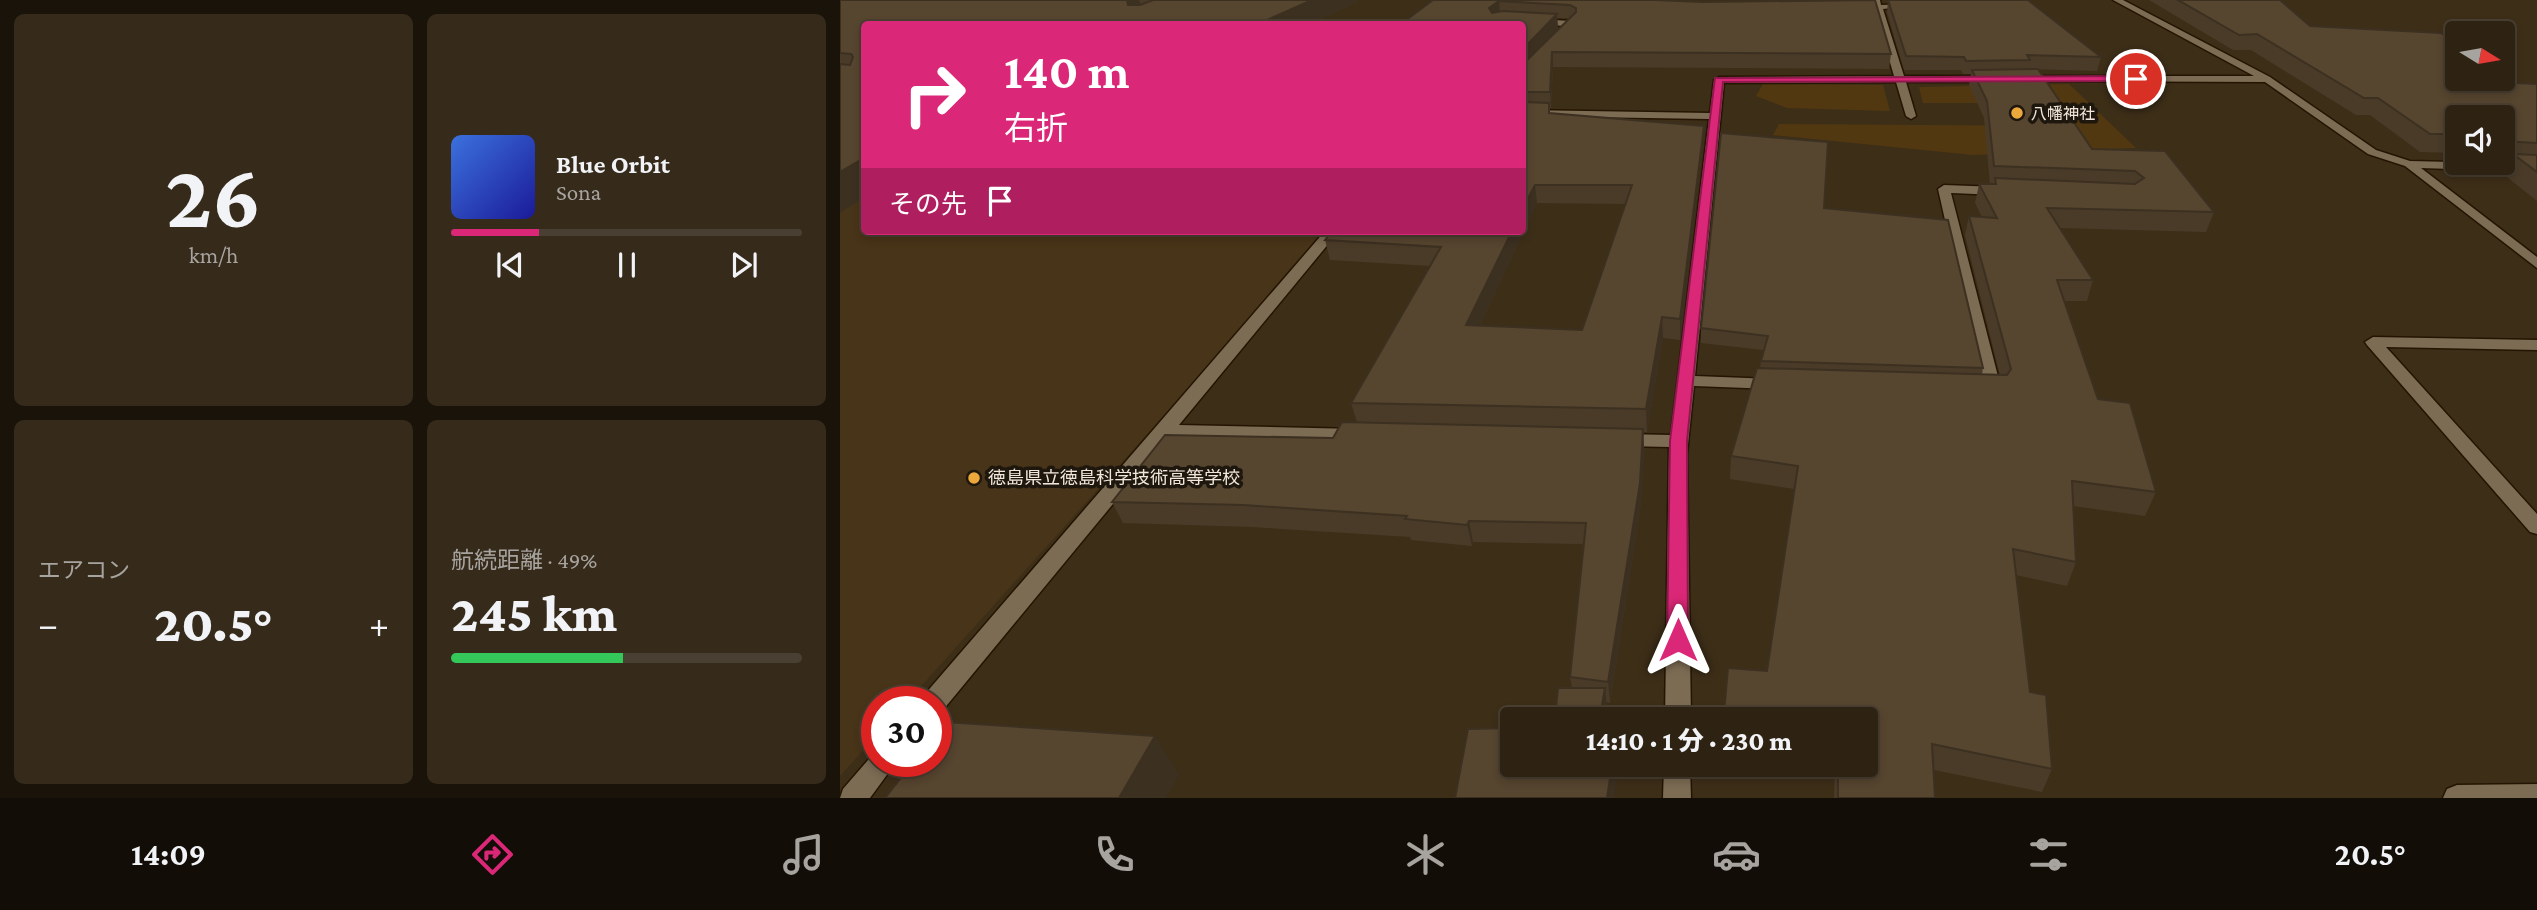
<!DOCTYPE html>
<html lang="ja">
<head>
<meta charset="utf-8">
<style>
  body { margin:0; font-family:"Crimson Pro","Noto Sans JP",serif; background:#362a1b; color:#f1f3f6; height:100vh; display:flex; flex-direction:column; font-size:26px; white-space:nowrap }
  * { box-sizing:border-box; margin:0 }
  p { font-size:23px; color:#a7a49f }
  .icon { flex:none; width:38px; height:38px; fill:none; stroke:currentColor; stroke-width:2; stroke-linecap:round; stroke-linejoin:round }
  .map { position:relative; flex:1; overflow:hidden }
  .details { display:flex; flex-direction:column; gap:14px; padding:14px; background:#19130a; width:840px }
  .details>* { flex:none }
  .guide { position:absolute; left:21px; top:21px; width:665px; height:214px; border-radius:7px; box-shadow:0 4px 10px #0003,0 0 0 2px #493f32; background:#db2777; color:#fff; overflow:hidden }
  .needle { width:46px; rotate:101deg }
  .fabs { position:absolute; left:1605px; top:21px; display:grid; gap:14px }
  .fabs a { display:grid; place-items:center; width:70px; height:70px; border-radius:7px; background:#2e2212; box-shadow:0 4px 10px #0003,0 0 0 2px #493f32; font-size:35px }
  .speed { position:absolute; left:21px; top:686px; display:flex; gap:14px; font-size:35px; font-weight:700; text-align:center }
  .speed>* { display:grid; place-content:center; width:91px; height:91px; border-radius:50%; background:#2e2212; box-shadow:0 4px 10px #0003,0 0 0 2px #493f32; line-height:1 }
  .speed .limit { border:10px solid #d22; background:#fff; color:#111 }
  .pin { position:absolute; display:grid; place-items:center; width:60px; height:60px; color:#fff; margin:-30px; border:4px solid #fff; border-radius:50%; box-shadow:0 2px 7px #0007 }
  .me { position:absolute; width:77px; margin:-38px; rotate:0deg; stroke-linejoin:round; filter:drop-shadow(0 0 5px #0008) }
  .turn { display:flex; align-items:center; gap:24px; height:147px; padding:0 28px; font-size:32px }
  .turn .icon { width:91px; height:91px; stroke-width:2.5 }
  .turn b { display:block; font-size:49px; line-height:60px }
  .then { display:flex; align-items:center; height:66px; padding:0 28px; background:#0003; gap:14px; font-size:26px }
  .big { font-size:52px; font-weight:800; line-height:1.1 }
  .details .tile { flex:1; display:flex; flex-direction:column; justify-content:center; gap:10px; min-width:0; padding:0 24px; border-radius:10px; background:#362a1b }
  .details .dial { align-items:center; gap:0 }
  .dial b { font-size:91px; line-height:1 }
  .song { display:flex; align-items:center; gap:21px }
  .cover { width:84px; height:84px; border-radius:10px; background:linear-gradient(135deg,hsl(220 70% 55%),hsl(240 70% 35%)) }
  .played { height:7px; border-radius:4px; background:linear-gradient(90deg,#db2777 25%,#493f32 25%) }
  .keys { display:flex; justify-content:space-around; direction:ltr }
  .heat { display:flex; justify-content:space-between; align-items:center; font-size:38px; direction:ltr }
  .charge { height:10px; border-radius:5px; background:linear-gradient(90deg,#34c759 49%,#493f32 0) }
  .details .tiles { flex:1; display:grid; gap:14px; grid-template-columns:repeat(2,1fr) }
  .trip { position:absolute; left:660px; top:707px; width:378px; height:70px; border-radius:7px; background:#2e2212; box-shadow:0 4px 10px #0003,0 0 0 2px #493f32; font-weight:800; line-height:70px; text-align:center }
  .tab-bar { display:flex; height:112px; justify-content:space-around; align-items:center; background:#120e07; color:#a7a49f }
  .tab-bar .icon { width:49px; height:49px }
  .tab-bar .active { color:#db2777 }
  .tab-bar b { font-size:32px; color:#f1f3f6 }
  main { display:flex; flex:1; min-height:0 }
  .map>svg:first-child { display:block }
  .built { fill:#483418 }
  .green { fill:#523810 }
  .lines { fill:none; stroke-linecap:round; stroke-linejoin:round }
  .street-casing { stroke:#241502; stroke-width:3 }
  .street { fill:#7d6c54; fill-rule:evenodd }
  .wall { fill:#4a3b28; fill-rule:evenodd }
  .shaded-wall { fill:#3c3021 }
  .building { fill:#56452f; stroke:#3c3021; stroke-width:2 }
  .route { fill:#db2777; stroke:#8e194d; stroke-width:2 }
  .poi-dot { fill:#eda83c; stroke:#1e170e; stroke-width:2.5 }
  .labels { text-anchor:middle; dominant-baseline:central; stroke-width:7; stroke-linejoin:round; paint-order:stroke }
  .far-poi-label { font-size:16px; fill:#f2e7da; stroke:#1e170e; text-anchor:start }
  .poi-label { font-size:18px; fill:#f2e7da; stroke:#1e170e; text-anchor:start }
</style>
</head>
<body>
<main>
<section class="details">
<div class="tiles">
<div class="tile dial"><b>26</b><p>km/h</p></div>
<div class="tile">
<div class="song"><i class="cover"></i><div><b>Blue Orbit</b><p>Sona</p></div></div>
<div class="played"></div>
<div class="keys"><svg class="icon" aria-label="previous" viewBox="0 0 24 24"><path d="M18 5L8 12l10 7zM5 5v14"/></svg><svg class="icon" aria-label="pause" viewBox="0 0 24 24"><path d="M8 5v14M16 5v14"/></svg><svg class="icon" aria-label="next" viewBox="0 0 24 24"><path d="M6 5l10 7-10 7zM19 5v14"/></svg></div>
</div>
<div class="tile"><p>エアコン</p>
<div class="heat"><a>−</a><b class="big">20.5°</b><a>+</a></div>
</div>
<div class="tile"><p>航続距離 · 49%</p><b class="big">245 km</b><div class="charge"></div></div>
</div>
</section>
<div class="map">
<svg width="1697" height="798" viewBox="0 0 1697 798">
  <rect width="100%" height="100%" fill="#3d2e18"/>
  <path class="built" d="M0,93l24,2v136h459l-14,23 -402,448h-30v33l-37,41z"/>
  <path class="green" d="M923,84l120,1 7,26 -103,-3 -31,-12z
    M1229,84l67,64 -163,7 -200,-20 6,-11 288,2 -11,-23h-133l-4,-16z"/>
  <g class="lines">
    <g class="street-casing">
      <path id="street" d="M1032,0h8l1,5 28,-1 4,2 -30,3 21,67h90l5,3 -5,3h-88l10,34 -5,3 -5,-3 -10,-34 -172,1 -29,293 78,3 9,5 -9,5 -79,-3 -7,68 4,265h-26l4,-272 -46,-1 -9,-6 9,-6 48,1 38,-316 -187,-3v-6l188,3 4,-33 5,-3 175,-1z
        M1273,0h10l147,77 106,73 34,11 127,3v8l-116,-4 116,89v11l-132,-102 -37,-12 -103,-72 -246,-1v-4l3,-1h232z
        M660,17l71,4 4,3 -15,15 -4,-3 9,-10 -60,-4 -12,2z
        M1104,185l55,2 6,4 -6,4 -48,-2 51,199 -9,5 -12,-1 -3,-4 5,-4 -45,-199z
        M485,231h14l-160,194 178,4 6,2 3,4 -3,4 -194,-3 -226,274 -7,2v-10h-14l3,-8z
        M1533,337l164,3v10l-151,-3 151,167v20l-7,-2 -163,-187 -2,-3z
        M35,752h2v9h20l-27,37h-30l3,-9z
        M824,765h26l1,33h-28z
        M1697,784v14h-94l4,-9 10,-4z"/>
    </g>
    <use href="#street" class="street"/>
  </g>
  <path class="wall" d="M0,0h516l1,2 -46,22h-447v173l-24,16z
    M593,0h222l236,54 -2,15 -336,-2 -2,41h-1v6l154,12 -1,17 -23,197 -17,-2 -16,94h-4l1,17 -3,55 -31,199 -4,-1 2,16 -53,1 17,-31 -2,-11 13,-133 -110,-2 -1,4 -61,-6 -1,-3 -158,-10 -129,-4 -11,-21 221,-64 24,-16 -6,-19 79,-137 -100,-6 -5,-20 197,-9v-207zM717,18h13l-26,26 14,-16zM697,203l89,1 -44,126 -102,-5z
    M1048,0l213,57 -4,14 -69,-2 64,80 73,2 49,61 -8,20 -146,-4 33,52 -6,21h-23l34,98 58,93 -11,24 -72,-10 3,56 -9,24 -51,-11 14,117 22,77 -10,23 -108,-22 1,28h-101l1,-33h31v-46h-143l5,-51 39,3 27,-182 -64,-10 1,-23 29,-88 1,-7 2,-11 -62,-7v-15l123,-120 159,160 -1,6 18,1 -35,-140 4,-19 13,1 -7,-14 4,-19h11l-6,-66 -15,-33 2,-11h-8l-2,-4h-57l-17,-58z
    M1309,0h131l30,26 147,18 60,39 20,1v117l-35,-28 7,-12h-7v-44h-45v36l-37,-1 -50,-37h-14l-105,-65h-18z"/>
  <path class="shaded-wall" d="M287,0h12l6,17 -17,-12z
    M472,0h44l1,2 -46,22h-53z
    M659,1l1,13 -9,8 -2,-14z
    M717,14l1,14 -36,39v-17z
    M712,52l1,15 -2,41 -1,-16z
    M864,126l-1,17 -23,197v-21z
    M24,158v39l-24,16v-41z
    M695,185l2,18 -67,143 -4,-21 46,-94h10v-21z
    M822,317l1,21 -16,94 -1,-23z
    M803,429l1,20 -3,55 -31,199 -2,-21z
    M629,521l4,21 -1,4 -5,-21z
    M765,688l3,29 -1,2 -7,-2z
    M315,736l24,39 -13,23h-47z
    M772,765h7l-5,33h-7z"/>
  <path class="building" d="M0,0h287l1,5h12l13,-5h159l-54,24h-394v134l-24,14v-108l10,1 3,-8 -2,-3 -11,-1z
    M593,0h222l48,2 172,-2 16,54 -339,-2 -2,40h-28v-27l54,-53v-4l-6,-3 -71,-4 -10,7 3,5 11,-2 54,3 -35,36v-26h-121z
    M1048,0h140l73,57 -74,-2 3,5 -64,1 -2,-4 -58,-1z
    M1338,0h102l30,26 131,7 16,11v35h45v-7l15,11 20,1v59l-35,-2v-24h-45v17h-27l-52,-36h-14l-107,-64 -18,1z
    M1198,69l54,80 73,2 49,61 -167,-4 46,72h-36l41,119 32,4 26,89 -84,-11 4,81 -63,-13 17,143 16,3 6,74 -120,-25 3,54h-97v-33h28v-46h-79l-63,-6 4,-45 39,3 31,-205 -67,-10 26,-88 250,7 4,-6 -42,-153 28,2 -18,-34h17l-1,-6 140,6 9,-6 -9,-7 -141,-5 -7,-65 -15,-31z
    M682,102l27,1v10l155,13 -24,193 -18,-2 -16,92 -295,-6 90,-156 -116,-7 7,-9h180l-46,94 116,5 50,-145h-97l-13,25z
    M881,133l107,9 -4,66 124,12 35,148 -222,-7 7,-25 -67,-8z
    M1673,154l24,1v17z
    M502,422l301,7 -3,54 -32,199 -38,-5 16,-154 -117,-2 -2,4 -62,-6 2,-3 -164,-11 -131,-3 53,-67 168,3z
    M718,688h47l-5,29 13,2h-58z
    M105,722l210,14 -36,62h-234l29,-37h22v-28z
    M672,728v37h100l-5,33h-152l13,-69z"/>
  <path class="route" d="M1296,76l4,3 -1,2 -416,1 -36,359 1,199 -3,6 -7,3 -8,-3 -3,-6 3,-199 45,-363z"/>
  <g class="poi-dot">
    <circle cx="1177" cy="113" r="7"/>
    <circle cx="134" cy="478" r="7"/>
  </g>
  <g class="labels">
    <g class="far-poi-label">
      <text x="1191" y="113">八幡神社</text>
    </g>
    <g class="poi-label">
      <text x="148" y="478">徳島県立徳島科学技術高等学校</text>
    </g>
  </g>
</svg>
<div class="fabs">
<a><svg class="needle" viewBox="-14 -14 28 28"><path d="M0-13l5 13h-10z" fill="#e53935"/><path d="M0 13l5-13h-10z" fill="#a7a49f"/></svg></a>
<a><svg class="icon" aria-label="sound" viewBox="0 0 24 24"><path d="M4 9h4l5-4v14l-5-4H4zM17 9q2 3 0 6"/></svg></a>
</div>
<div class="speed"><div class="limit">30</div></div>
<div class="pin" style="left:1296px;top:79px;background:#d93025"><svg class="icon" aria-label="arrive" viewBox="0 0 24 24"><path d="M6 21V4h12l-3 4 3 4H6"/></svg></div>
<svg class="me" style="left:838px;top:640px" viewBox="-20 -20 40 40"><path d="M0-17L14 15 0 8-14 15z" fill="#db2777" stroke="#fff" stroke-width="4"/></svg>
<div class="trip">14:10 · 1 分 · 230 m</div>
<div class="guide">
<div class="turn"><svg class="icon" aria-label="right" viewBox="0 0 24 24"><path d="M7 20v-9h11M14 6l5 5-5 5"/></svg><div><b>140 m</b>右折</div></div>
<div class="then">その先<svg class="icon" aria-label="arrive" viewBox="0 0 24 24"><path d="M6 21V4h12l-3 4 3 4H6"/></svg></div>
</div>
</div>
</main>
<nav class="tab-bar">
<b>14:09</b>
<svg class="icon active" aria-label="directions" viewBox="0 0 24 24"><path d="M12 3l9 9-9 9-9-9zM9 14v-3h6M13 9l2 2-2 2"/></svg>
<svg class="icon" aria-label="music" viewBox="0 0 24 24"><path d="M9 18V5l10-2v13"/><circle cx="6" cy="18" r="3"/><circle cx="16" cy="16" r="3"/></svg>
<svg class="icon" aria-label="phone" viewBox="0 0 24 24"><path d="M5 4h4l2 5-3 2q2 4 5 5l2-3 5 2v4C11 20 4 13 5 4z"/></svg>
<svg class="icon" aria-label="climate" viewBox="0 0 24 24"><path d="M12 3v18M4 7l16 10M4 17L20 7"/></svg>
<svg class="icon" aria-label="car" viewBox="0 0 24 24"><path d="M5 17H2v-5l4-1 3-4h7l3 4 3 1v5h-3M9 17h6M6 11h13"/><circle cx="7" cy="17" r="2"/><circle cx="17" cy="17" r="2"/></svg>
<svg class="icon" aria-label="filters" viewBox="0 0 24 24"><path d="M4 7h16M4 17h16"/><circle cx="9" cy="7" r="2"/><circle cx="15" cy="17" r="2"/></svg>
<b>20.5°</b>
</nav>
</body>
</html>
